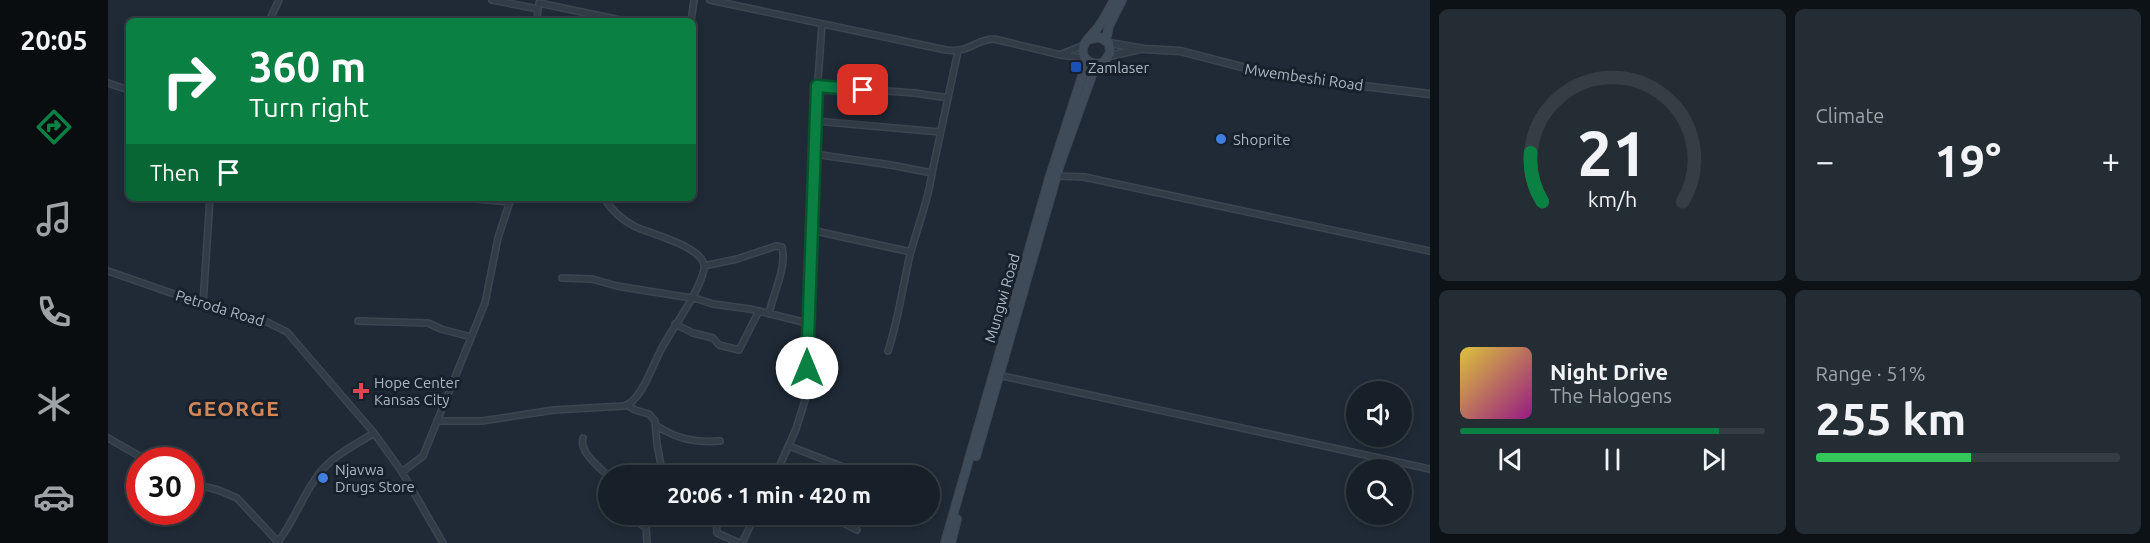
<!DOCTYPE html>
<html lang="en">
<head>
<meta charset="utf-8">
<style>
  body { margin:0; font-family:Ubuntu,sans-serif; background:#242d34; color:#f1f3f6; height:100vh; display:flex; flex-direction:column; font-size:22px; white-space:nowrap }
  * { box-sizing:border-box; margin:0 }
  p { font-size:20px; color:#9ea3a8 }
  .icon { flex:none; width:33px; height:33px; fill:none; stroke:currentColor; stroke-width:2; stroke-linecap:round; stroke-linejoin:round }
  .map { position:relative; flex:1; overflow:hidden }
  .sheet { display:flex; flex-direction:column; gap:9px; padding:9px; background:#0d1216; width:720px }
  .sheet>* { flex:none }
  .guide { position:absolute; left:18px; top:18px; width:570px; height:183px; border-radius:9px; box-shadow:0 3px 9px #0003,0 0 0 2px #363e45; background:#0b8043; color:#fff; overflow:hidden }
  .controls { position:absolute; left:1238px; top:381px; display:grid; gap:12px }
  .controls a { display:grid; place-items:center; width:66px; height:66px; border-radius:50%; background:#172028; box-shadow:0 3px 9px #0003,0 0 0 2px #363e45; font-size:30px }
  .speed { position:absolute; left:18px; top:447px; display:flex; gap:12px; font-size:30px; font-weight:700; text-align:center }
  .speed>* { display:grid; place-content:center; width:78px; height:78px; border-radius:50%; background:#172028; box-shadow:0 3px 9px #0003,0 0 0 2px #363e45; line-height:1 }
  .speed .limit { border:9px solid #d22; background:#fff; color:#111 }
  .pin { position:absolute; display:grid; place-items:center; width:51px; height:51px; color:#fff; margin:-26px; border-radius:12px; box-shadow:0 3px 9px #0006 }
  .me { position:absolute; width:66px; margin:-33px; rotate:0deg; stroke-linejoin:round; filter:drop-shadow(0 0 4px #0008) }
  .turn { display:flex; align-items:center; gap:21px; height:126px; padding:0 24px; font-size:27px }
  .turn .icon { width:78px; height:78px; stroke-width:2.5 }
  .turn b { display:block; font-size:42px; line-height:51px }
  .then { display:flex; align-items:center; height:57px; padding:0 24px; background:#0003; gap:12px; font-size:22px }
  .big { font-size:45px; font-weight:700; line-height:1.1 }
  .sheet .card { flex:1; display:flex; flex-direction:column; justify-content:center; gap:9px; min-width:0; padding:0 21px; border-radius:9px; background:#242d34 }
  .sheet .dial { align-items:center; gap:0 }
  .dial svg { height:156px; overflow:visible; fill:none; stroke:#363e45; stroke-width:7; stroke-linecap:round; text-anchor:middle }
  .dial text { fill:#f1f3f6; stroke:none }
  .song { display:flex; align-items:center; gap:18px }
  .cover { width:72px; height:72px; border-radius:9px; background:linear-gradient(135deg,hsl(50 70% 55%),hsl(310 70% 35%)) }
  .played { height:6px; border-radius:3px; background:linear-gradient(90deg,#0b8043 85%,#363e45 85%) }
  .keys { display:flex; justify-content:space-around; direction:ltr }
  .heat { display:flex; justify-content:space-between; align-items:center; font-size:33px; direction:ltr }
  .charge { height:9px; border-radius:4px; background:linear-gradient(90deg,#34c759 51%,#363e45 0) }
  .sheet .tiles { flex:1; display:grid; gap:9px; grid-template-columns:repeat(2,1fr) }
  .trip { position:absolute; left:490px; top:465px; width:342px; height:60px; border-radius:30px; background:#172028; box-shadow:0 3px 9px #0003,0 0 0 2px #363e45; font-weight:700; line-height:60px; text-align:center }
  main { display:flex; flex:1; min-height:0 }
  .dock { display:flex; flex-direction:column; width:108px; justify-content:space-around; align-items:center; background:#090d10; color:#9ea3a8 }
  .dock .icon { width:42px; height:42px }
  .dock .selected { color:#0b8043 }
  .dock b { font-size:27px; color:#f1f3f6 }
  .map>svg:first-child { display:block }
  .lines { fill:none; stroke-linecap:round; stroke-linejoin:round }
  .minor-casing { stroke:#3c4550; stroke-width:8 }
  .tertiary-casing { stroke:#3c4550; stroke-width:9 }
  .secondary-casing { stroke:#3c4550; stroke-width:10 }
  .minor { stroke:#323c47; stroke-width:5 }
  .tertiary { stroke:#323c47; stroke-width:6 }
  .secondary { stroke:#404b5a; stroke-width:8 }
  .route-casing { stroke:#07532c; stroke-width:15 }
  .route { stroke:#0b8043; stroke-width:10 }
  .transit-dot { fill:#1a4fb4; stroke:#18212b; stroke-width:2 }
  .shop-dot { fill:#3f7fe0; stroke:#18212b; stroke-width:2 }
  .health-dot { fill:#e0444e; stroke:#18212b; stroke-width:2 }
  .labels { text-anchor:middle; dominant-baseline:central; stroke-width:6; stroke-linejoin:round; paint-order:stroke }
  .poi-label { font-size:15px; fill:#acb7c4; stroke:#18212b; text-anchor:start }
  .street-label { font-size:15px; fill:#acb7c4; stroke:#18212b }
  .district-label { font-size:21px; font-weight:bold; letter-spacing:1.5px; fill:#d48757; stroke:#18212b }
</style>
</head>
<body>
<main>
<nav class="dock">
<b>20:05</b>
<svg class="icon selected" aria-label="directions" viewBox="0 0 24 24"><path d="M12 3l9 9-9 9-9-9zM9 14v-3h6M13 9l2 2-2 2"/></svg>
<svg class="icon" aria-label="music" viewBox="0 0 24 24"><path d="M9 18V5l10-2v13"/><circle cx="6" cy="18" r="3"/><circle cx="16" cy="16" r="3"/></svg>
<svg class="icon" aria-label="phone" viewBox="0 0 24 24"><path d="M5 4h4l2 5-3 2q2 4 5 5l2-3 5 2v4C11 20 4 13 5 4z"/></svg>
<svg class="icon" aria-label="climate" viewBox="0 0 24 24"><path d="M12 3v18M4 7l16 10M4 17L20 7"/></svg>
<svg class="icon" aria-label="car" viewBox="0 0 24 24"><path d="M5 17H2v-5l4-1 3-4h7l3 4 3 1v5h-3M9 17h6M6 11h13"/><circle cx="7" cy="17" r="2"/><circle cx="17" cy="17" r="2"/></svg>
</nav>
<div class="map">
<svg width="1322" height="543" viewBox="0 0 1322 543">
  <rect width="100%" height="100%" fill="#1f2a36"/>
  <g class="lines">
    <g class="minor-casing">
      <path id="minor" d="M384,0l46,9
        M602,0l236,50c25,3 27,-10 48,-11l67,16 24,3
        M431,3l86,18
        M161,21l10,-21
        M429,21l1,-13
        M583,21l3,-21
        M954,54l22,-9
        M0,83l21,7
        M709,86l98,7 33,5
        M707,121l125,11
        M706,154l77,11 41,8c-4,30 -16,57 -23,86 -7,31 -11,62 -21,92
        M824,173l26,-122
        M949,176l27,1 346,74
        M356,198l46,4
        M703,230l100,22
        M596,266l33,-7 39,-13 6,1c5,21 -9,46 -13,67
        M0,271l95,33 64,18 20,10 87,101 28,39 41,71
        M454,278l30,1 25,7 74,12
        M583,297l22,7 37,5 57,14
        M95,304l7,-106
        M250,321l70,2 13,6 30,8
        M567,324l18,9 20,5 6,7 20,5 20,-39
        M890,375l432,94
        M519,405l8,5 14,4 6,7 2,23 6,32
        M329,421h45l72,-11 70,-4c18,-5 29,-43 39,-60 11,-20 37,-55 41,-77 4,-22 -55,-35 -70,-43 -12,-6 -23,-17 -30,-28
        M549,426c20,13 39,17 63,15
        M0,438l38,22
        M475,438c-4,15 17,29 26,39
        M681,446l57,22
        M294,472l21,-16 62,-153 13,-65 13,-40
        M667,476l21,-47 11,-35v-71l8,-202 7,-97
        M82,483l28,7 19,8 42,45
        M519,514l19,14
        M608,514l1,19 22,10
        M717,514l32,16
        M169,543c17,-21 25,-47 41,-68 14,-19 37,-30 56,-42
        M539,543l-1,-18 3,-11
        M634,543l14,-29"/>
    </g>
    <g class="tertiary-casing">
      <path id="tertiary" d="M1001,43l35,6 36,2 93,24 157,19
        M1001,56l31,-7"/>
    </g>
    <g class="secondary-casing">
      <path id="secondary" d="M982,39l9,-2 10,6 1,10 -6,9c-11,5 -26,-3 -20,-17 3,-7 11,-13 15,-19 6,-8 10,-17 15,-26
        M998,40l3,-14 13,-26
        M868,456l84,-292 36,-100
        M837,543l105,-367 37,-115
        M843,543l6,-24"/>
    </g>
    <use href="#minor" class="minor"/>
    <use href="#tertiary" class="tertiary"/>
    <use href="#secondary" class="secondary"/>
  </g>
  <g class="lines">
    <g class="route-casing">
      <path id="route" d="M699,368l10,-282 46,4"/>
    </g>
    <use href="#route" class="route"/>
  </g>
  <rect class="transit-dot" x="962" y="61" width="12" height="12" rx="3"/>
  <g class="shop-dot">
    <circle cx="1113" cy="139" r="6"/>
    <circle cx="215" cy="478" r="6"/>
  </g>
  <path class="health-dot" d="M250 382h6v6h6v6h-6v6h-6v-6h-6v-6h6z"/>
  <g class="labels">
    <g class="poi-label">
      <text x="980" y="67">Zamlaser</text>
      <text x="1125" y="139">Shoprite</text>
      <text x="266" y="382">Hope Center<tspan x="266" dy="17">Kansas City</tspan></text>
      <text x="227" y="469">Njavwa<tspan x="227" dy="17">Drugs Store</tspan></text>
    </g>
    <g class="street-label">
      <text transform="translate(1196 77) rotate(8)">Mwembeshi Road</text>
      <text transform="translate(894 298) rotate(-74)">Mungwi Road</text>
      <text transform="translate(112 308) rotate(17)">Petroda Road</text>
    </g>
    <g class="district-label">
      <text x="126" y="408">GEORGE</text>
    </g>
  </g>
</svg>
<div class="controls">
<a><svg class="icon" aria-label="sound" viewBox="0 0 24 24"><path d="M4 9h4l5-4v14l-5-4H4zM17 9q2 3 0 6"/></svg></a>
<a><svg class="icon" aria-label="search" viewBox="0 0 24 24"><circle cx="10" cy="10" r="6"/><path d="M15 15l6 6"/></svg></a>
</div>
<div class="speed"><div class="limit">30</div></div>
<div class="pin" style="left:755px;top:90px;background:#d93025"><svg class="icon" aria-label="arrive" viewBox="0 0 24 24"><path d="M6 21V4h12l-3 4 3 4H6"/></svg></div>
<svg class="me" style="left:699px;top:368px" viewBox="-20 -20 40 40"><circle r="19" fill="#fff"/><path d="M0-13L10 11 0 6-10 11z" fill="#0b8043"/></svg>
<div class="trip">20:06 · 1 min · 420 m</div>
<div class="guide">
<div class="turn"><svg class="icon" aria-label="right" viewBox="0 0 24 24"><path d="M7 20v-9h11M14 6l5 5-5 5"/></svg><div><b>360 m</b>Turn right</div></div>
<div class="then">Then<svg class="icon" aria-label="arrive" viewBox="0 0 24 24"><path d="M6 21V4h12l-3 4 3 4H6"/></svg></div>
</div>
</div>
<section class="sheet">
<div class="tiles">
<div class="card dial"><svg viewBox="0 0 100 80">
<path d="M14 69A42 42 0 1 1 86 69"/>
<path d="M14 69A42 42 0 0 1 8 44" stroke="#0b8043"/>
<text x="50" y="56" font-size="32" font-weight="700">21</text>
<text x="50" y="72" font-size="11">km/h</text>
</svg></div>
<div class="card"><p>Climate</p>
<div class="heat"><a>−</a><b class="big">19°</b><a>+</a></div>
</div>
<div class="card">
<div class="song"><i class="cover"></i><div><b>Night Drive</b><p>The Halogens</p></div></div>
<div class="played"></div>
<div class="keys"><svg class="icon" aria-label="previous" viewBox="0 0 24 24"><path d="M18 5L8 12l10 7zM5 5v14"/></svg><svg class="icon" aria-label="pause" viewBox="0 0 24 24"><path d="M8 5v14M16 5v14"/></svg><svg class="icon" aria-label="next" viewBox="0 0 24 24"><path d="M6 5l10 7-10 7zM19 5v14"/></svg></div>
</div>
<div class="card"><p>Range · 51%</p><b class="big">255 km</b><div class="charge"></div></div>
</div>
</section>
</main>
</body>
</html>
